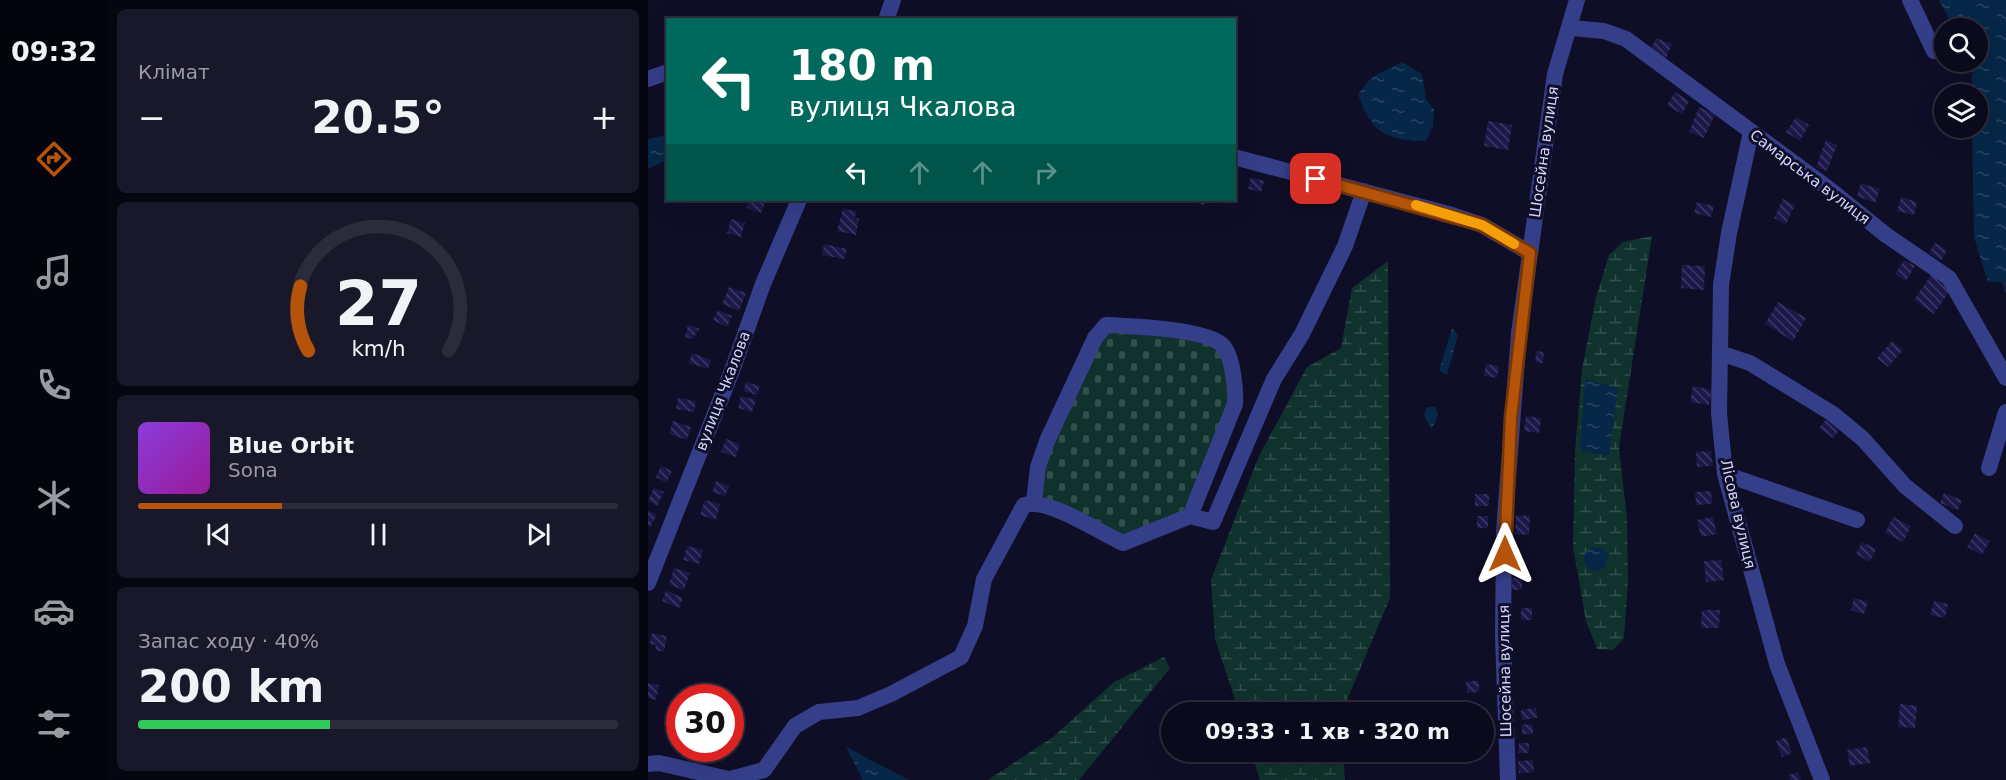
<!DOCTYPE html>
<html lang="uk">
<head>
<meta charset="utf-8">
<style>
  body { margin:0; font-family:"DejaVu Sans",sans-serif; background:#19182a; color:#f1f3f6; height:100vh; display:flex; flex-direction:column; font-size:22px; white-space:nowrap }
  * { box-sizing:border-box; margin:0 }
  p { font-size:20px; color:#9a9aa4 }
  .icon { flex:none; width:33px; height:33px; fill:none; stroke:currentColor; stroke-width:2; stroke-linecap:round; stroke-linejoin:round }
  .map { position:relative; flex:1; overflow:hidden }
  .drawer { display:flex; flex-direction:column; gap:9px; padding:9px; background:#060610; width:540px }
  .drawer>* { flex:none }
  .banner { position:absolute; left:18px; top:18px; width:570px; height:183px; border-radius:0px; box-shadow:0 6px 24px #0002,0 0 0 2px #2b2b3b; background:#00695c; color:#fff; overflow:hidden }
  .fabs { position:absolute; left:1286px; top:18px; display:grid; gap:12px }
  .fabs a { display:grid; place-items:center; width:54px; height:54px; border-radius:50%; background:#0b0a1d; box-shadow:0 6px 24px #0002,0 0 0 2px #2b2b3b; font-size:30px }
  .speed { position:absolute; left:18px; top:684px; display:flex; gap:12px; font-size:30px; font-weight:700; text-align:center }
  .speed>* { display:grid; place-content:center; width:78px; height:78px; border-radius:50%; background:#0b0a1d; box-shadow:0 6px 24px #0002,0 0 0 2px #2b2b3b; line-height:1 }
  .speed .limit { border:9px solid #d22; background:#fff; color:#111 }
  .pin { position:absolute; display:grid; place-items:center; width:51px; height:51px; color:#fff; margin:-26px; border-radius:12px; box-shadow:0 3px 9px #0006 }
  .me { position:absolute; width:66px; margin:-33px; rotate:0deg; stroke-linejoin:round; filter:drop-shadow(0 0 4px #0008) }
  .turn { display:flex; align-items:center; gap:21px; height:126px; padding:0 24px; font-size:27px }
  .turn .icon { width:78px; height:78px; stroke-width:2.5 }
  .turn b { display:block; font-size:42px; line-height:51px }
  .lanes { display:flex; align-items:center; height:57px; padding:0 24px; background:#0003; justify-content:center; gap:30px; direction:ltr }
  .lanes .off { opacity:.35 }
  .big { font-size:45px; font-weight:700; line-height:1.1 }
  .drawer .card { flex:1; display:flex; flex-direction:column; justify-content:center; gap:9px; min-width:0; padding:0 21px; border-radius:9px; background:#19182a }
  .drawer .dial { align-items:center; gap:0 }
  .dial svg { height:156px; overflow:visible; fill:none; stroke:#2b2b3b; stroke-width:7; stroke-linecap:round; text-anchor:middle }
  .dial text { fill:#f1f3f6; stroke:none }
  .song { display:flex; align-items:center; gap:18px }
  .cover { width:72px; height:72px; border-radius:9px; background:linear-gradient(135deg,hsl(270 70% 55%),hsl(300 70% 35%)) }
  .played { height:6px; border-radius:3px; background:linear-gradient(90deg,#b45309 30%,#2b2b3b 30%) }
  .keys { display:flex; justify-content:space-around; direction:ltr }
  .heat { display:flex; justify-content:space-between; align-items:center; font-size:33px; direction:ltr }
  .charge { height:9px; border-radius:4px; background:linear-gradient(90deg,#34c759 40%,#2b2b3b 0) }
  .trip { position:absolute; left:513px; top:702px; width:333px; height:60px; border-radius:30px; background:#0b0a1d; box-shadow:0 6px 24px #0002,0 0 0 2px #2b2b3b; font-weight:700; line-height:60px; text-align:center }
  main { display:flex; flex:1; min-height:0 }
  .tabs { display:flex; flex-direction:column; width:108px; justify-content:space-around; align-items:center; background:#04040c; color:#9a9aa4 }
  .tabs .icon { width:42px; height:42px }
  .tabs .active { color:#b45309 }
  .tabs b { font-size:27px; color:#f1f3f6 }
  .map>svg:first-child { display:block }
  .wetland { fill:url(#wetland-marsh) }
  .cemetery { fill:url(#cemetery-stones) }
  .water { fill:url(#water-ripples) }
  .building { fill:url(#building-back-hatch) }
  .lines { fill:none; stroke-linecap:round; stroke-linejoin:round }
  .minor { stroke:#353e89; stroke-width:16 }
  .route-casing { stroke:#753606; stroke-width:15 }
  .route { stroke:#b45309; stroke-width:10 }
  .slow { stroke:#f59e0b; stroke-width:10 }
  .labels { text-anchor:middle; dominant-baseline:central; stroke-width:6; stroke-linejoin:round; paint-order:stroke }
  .street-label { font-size:15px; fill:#d4d5ff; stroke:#0f0e27 }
</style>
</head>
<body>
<main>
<nav class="tabs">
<b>09:32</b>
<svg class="icon active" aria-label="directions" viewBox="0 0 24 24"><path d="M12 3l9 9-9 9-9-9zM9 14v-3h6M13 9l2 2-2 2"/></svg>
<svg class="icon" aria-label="music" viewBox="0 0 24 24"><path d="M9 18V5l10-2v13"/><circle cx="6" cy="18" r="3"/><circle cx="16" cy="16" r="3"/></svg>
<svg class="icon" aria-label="phone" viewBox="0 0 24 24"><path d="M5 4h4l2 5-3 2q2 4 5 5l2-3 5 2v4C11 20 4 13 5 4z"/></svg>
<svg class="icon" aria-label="climate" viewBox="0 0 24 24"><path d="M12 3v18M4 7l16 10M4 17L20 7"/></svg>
<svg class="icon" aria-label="car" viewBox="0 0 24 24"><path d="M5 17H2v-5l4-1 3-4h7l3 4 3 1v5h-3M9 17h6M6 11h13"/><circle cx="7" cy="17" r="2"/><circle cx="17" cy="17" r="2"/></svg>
<svg class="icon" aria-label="filters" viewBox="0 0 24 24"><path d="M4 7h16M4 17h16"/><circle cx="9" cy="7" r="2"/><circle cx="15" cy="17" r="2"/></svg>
</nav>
<section class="drawer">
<div class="card"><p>Клімат</p>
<div class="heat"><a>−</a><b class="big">20.5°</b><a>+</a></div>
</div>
<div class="card dial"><svg viewBox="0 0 100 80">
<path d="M14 69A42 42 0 1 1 86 69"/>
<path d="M14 69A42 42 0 0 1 10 36" stroke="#b45309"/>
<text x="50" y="56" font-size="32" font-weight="700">27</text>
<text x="50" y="72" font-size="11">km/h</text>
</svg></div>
<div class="card">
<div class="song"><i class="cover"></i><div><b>Blue Orbit</b><p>Sona</p></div></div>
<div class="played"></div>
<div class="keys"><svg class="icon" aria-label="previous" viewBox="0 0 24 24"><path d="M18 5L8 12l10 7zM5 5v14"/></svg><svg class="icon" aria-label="pause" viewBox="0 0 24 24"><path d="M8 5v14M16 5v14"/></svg><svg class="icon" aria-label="next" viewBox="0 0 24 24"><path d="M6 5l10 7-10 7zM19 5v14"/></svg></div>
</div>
<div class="card"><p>Запас ходу · 40%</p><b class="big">200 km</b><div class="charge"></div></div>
</section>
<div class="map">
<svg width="1358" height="780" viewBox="0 0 1358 780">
  <defs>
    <pattern id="wetland-marsh" width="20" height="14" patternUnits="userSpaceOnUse" patternTransform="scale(1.5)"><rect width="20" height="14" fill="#10322c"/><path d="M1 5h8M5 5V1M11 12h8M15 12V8" fill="none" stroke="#324f4c"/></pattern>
    <pattern id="cemetery-stones" width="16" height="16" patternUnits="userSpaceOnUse" patternTransform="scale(1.5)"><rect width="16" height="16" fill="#10322c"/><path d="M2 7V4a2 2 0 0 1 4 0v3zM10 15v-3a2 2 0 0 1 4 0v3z" fill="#324f4c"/></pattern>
    <pattern id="water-ripples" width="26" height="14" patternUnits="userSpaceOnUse" patternTransform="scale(1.5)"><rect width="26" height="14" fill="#062747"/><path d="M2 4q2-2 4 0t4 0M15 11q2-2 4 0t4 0" fill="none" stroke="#294563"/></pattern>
    <pattern id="building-back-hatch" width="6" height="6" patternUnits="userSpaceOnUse" patternTransform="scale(1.5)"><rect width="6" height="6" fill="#1c1849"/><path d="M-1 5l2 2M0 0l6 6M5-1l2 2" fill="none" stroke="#3c3964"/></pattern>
  </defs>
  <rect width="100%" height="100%" fill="#0f0e27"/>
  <path class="wetland" d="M1004,236l-33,211 8,72 1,61 -4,58 -11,12 -16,-1 -11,-28 -13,-74 2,-96 7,-82 14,-72 13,-42 14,-13z
    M740,261l2,337 -48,114h-103l-24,-73 -4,-59 48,-124 48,-89 34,-19 11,-60z
    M516,657l6,11 -91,112h-91l65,-43 61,-55z
    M603,752h92l2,28h-85z"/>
  <path class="cemetery" d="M461,330l103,13 9,7 11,51 -19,49 -31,63 -58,24 -84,-42 4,-32 57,-125z"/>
  <path class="water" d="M1291,0h67v293l-4,-11h-14l-14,-45 -2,-109h5v-34h-6l1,-21 -4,-11h9v-34h-23z
    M754,62l20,12 4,25 8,10 -1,17 -7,15c-42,-1 -54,-8 -68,-47l14,-17z
    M19,135v25l-19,9v-30z
    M804,328l6,7 -11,40 -8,-4z
    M937,379l33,9 -9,68 -29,-5z
    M779,407h8c6,8 1,14 -4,22l-7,-14z
    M936 559a12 12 0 1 1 24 0a12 12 0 1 1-24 0Z
    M198,747l63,33h-46z"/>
  <path class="building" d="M1008,38l16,6 -6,14 -16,-7z
    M1027,92l14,9 -7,13 -15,-9z
    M1051,107l16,7 -11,24 -15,-6z
    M1148,117l13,8 -9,16 -14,-9z
    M840,121l24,4 -4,25 -24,-4z
    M1178,140l11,5 -10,26 -11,-4z
    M603,177l13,4 -3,11 -13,-3z
    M1213,183l19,6 -5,14 -18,-7z
    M1253,197l16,5 -3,13 -17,-4z
    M1135,199l12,6 -9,19 -12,-6z
    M102,200h16l-5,13 -14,-5z
    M540,200h18l-2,5z
    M1049,202l17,4 -3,11 -17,-4z
    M195,209l13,2 -1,7 4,1 -3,16 -19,-4z
    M83,219l14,4 -4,14 -14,-4z
    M1287,243l12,7 -6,11 -12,-8z
    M176,244l23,5 -3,10 -22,-4z
    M1256,260l11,6 -9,15 -11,-7z
    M1034,265l23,1 -1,24 -23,-2z
    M1283,275l20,14 -17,25 -20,-14z
    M81,287l17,6 -7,18 -17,-7z
    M1130,302l28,16 -13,23 -28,-17z
    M70,310l14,6 -5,11 -14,-7z
    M40,325l12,4 -8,10 -7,-2z
    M1244,341l11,9 -15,17 -11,-9z
    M888,351l8,1 -1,11 -8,-1z
    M44,353l19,7 -3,9 -19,-6z
    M838,364l13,2 -2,12 -13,-2z
    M98,382l14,4 -3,9 -14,-4z
    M1045,386l19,4 -3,15 -19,-3z
    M93,396l15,4 -4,12 -14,-4z
    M30,398l18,3 -2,11 -18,-3z
    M878,416l15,2 -2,15 -15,-2z
    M1180,417l13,10 -8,11 -14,-10z
    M25,421l18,6 -4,13 -18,-6z
    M78,439l14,5 -4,13 -15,-5z
    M1063,451l2,15 -16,1 -1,-15z
    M13,466l11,5 -6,12 -10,-6z
    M68,481l13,5 -4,10 -13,-4z
    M6,488l10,4 -7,14 -9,-5z
    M1063,491l1,13 -16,1 -1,-13z
    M1296,493l18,7 -4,10 -18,-7z
    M827,494h14v12h-14z
    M57,500l15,4 -4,16 -16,-5z
    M0,510l9,5 -7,12 -2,-1z
    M868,515l14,1 -1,19 -14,-1z
    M829,516h11v12h-11z
    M1065,517l4,17 -16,3 -4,-17z
    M1245,517l18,9 -8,16 -18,-9z
    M1327,533l15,8 -8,14 -15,-8z
    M1214,542l14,7 -6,13 -14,-8z
    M39,546l16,4 -4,14 -16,-4z
    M1073,560l3,20 -18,2 -2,-21z
    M26,568l16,5 -6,17 -15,-5z
    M863,578h11v12h-10z
    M18,590l17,8 -4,10 -17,-7z
    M1206,598l14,4 -4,12 -13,-4z
    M1286,601l14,3 -3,14 -15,-3z
    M873,608h11v12h-11z
    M1054,610h18l-1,18h-18z
    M4,633l15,3 -3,16 -9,-2 1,-5 -6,-1z
    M818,681h13v11l-12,1z
    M0,683l11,2 -3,15 -8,-2z
    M1252,704l17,2 -2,22 -17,-1z
    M888,708l1,10 -15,2 -1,-10z
    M874,724l11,1v9h-11z
    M1138,737l6,16 -10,4 -6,-16z
    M871,743h10v10h-11z
    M1219,747l3,16 -20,3 -3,-16z
    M885,760l1,12 -15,1 -1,-12z
    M1150,772l3,8h-11l-1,-5z"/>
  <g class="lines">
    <path class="minor" d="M1262,0l24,51
      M238,20l7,-20
      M923,28l33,3 22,8 203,150 57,46 63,43 57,100
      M0,79l20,-7
      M1103,132l-22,101 -8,52 -2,128 6,61 52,190 45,116
      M586,157l218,58 30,10 48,28
      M1072,353l30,10 83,51 30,25 42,47 50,40
      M1341,468l17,-56
      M1077,474l132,46
      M386,502l4,-35 9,-26 48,-103 11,-13c23,1 103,4 117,21 10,11 13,44 12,58l-45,112
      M0,583l85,-215 30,-84 36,-84
      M0,764l11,-1 74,17
      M82,779l34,-9 31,-44 24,-14 39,-4 33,-14 70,-37 14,-31 9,-47 40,-74c23,-8 75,27 99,38l67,-27 23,6 61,-143 28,-45 43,-88 19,-55
      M860,780l-5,-143 1,-106 15,-198 36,-259 22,-74"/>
  </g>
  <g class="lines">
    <g class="route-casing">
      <path id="route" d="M668,179l166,46 48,28 -19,164 -6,137"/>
    </g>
    <use href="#route" class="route"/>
    <path class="slow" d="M768,205l66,20 32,19"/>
  </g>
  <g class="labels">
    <g class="street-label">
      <text transform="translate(896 152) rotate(-82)">Шосейна вулиця</text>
      <text transform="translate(1162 177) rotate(37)">Самарська вулиця</text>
      <text transform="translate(75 391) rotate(-69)">вулиця Чкалова</text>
      <text transform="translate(1090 514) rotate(77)">Лісова вулиця</text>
      <text transform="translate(857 671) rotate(-91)">Шосейна вулиця</text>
    </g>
  </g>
</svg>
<div class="fabs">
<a><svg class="icon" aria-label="search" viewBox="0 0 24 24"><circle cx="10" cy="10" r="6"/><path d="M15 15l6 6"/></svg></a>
<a><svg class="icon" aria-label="layers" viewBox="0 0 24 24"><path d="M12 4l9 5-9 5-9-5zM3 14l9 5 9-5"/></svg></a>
</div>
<div class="speed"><div class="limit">30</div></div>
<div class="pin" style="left:668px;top:179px;background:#d93025"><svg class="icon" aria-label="arrive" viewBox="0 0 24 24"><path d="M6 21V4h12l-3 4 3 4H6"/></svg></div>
<svg class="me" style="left:857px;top:554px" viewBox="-20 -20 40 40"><path d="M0-17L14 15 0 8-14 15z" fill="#b45309" stroke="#fff" stroke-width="4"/></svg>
<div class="trip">09:33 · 1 хв · 320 m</div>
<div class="banner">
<div class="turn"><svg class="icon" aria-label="left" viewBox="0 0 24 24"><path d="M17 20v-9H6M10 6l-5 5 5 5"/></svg><div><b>180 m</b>вулиця Чкалова</div></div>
<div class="lanes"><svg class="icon" aria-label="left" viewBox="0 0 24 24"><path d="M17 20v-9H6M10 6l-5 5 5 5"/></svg><svg class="icon off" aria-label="ahead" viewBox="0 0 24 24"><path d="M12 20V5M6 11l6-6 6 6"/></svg><svg class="icon off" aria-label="ahead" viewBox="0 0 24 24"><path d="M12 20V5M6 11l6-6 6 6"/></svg><svg class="icon off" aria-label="right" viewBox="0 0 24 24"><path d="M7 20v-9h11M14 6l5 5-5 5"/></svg></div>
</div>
</div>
</main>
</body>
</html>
